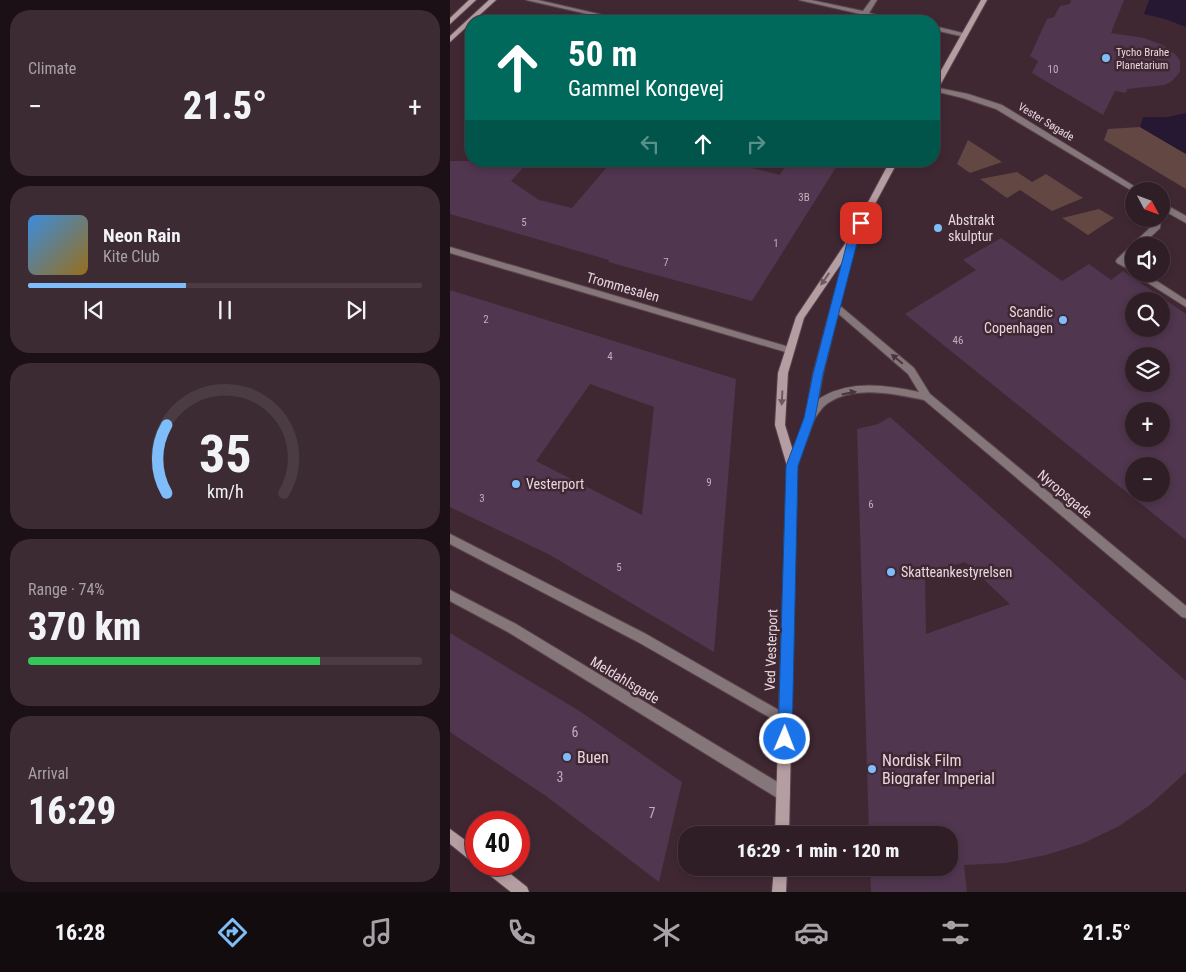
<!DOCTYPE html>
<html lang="en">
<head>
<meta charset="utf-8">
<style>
  body { margin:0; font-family:"Roboto Condensed",sans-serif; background:#3c2b32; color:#f1f3f6; height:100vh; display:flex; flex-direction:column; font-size:19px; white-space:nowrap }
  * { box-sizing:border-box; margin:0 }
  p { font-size:16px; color:#a8a2a7 }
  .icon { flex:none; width:28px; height:28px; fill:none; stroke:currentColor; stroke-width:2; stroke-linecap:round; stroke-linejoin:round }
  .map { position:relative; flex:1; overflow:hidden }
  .panel { display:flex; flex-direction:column; gap:10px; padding:10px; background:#1a1015; width:450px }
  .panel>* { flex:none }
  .hud { position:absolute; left:15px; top:15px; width:475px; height:152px; border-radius:20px; box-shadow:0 2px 8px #0003,0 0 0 1px #4b3c43; background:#00695c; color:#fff; overflow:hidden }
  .needle { width:32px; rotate:131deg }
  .tools { position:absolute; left:675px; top:182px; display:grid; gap:10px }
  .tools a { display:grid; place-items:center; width:45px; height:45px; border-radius:50%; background:#301e26; box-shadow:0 2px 8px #0003,0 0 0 1px #4b3c43; font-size:25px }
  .speed { position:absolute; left:15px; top:811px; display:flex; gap:10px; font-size:25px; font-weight:700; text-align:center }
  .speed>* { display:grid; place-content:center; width:65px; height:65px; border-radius:50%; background:#301e26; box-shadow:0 2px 8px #0003,0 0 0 1px #4b3c43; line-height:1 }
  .speed .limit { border:8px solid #d22; background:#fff; color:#111 }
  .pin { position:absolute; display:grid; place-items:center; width:42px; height:42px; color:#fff; margin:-21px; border-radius:10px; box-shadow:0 2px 8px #0006 }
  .me { position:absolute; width:55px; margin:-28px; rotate:1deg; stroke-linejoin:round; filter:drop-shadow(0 0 4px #0008) }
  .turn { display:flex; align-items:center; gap:18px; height:105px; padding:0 20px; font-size:22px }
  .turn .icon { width:65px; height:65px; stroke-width:2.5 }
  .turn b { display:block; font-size:35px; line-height:42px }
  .lanes { display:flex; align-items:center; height:48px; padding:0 20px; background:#0003; justify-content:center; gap:25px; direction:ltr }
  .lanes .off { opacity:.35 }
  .big { font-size:38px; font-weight:800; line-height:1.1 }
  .panel .tile { flex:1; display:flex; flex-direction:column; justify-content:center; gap:8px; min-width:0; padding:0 18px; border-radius:20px; background:#3c2b32 }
  .panel .dial { align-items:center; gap:0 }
  .dial svg { height:130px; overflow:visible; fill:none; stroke:#4b3c43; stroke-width:7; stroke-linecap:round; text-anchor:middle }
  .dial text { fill:#f1f3f6; stroke:none }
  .song { display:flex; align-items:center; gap:15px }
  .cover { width:60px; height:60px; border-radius:8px; background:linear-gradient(135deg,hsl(210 70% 55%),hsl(40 70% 35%)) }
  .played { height:5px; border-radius:2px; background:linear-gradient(90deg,#7ebdf9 40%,#4b3c43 40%) }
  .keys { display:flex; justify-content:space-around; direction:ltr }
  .heat { display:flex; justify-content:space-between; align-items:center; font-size:28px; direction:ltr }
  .charge { height:8px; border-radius:4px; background:linear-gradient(90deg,#34c759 74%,#4b3c43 0) }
  .trip { position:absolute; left:228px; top:826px; width:280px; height:50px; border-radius:20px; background:#301e26; box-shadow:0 2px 8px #0003,0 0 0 1px #4b3c43; font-weight:800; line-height:50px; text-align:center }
  .dock { display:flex; height:80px; justify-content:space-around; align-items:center; background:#130c0f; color:#a8a2a7 }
  .dock .icon { width:35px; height:35px }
  .dock .current { color:#7ebdf9 }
  .dock b { font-size:22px; color:#f1f3f6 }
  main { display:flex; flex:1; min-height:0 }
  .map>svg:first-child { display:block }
  .green { fill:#634743 }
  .water { fill:#261733 }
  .building { fill:#50364f; fill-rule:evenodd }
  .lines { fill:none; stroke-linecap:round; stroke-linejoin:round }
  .lane-casing { stroke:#5b444e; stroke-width:2 }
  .street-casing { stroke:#5b444e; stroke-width:2 }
  .secondary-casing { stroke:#5b444e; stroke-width:2 }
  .lane { fill:#857779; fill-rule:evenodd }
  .street { fill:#857779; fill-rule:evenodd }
  .secondary { fill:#b59ea1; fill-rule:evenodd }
  .oneway { fill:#6f575f }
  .oneway2 { fill:#4a343e }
  .route { fill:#1a73e8; stroke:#114b97 }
  .poi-dot { fill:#7ebdf9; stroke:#402833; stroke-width:2 }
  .labels { text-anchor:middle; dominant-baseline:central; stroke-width:5; stroke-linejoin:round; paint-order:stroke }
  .far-poi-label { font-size:11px; fill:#e7d7de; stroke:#402833; text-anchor:start }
  .number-label { font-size:11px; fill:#c1afba }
  .far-street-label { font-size:11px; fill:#e7d7de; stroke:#402833 }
  .poi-label { font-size:14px; fill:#e7d7de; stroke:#402833; text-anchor:start }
  .street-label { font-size:14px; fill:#e7d7de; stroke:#402833 }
  .near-number-label { font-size:14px; fill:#c1afba }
  .near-poi-label { font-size:16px; fill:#e7d7de; stroke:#402833; text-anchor:start }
</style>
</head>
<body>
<main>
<section class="panel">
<div class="tile"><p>Climate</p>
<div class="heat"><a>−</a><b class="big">21.5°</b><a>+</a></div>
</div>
<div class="tile">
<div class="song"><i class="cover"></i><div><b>Neon Rain</b><p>Kite Club</p></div></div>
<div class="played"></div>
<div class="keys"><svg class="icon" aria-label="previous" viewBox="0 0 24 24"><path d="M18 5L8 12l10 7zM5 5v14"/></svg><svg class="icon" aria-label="pause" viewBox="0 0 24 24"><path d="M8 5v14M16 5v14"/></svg><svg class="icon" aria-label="next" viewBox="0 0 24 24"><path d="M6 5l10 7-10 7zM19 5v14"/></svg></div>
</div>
<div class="tile dial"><svg viewBox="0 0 100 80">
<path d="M14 69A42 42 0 1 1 86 69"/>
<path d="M14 69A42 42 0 0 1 14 27" stroke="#7ebdf9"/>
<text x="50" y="56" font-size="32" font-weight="700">35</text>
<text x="50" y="72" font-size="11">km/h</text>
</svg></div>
<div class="tile"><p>Range · 74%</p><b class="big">370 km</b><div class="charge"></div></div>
<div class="tile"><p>Arrival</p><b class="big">16:29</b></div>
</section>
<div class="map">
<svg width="736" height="892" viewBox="0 0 736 892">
  <rect width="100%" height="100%" fill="#402833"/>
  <path class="green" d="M690,127l46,27v35l-82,-49 4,-11z
    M518,140l34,22 -32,11 -13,-9z
    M567,172l15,10 14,-8 37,24 -31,13 -32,-21 -13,8 -27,-19z
    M649,209l15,9 -26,17 -26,-17z"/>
  <path class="water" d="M699,0h37v27l-21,-8 -21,-5z
    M736,113v41l-46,-27 3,-10h24z"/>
  <path class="building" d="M621,0h53l-13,33 33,5 19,7 13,10 4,6v11l-9,10 -7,3 -37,4 -1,4 -11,-2 -12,24 -71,-42 6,-12 -8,-5 17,-37 7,-2 6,-11 10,-2z
    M0,161h79l-18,20 28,19 33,8 40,-47h112l56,14 9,-14h51l-88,140 -144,-39 1,-2 -159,-46z
    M551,238l61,43 27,-17 22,16 12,-9 63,43v226l-281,-226 71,-44 -13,-10zM684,301h27v28h-27zM684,356h27v28h-27zM684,411h27v28h-27zM684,466h27v28h-27z
    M0,290l286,89 -22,273 -164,-97 -100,-48zM140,384l64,23 -12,108 -106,-54z
    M440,417l296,264v91l-36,33 -31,21 -35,17 -38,12 -40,8 -42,2 3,27h-96l-1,-24h79v-33h-80l-12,-406 21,-5zM515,562l45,42 -84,30 -1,-59z
    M0,633l128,77 104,72 -23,100 -113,-86 -96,-64z"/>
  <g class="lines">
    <g class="lane-casing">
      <path id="lane" d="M349,0h12l52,11 8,-11h6l-8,13 28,7 -6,1z
        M484,26l33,8 1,1 -3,2 -31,-7z
        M703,219h8l-1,9 -19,18h-7v7l-8,7 8,5v7l-17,-9 -1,-2 1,-2 36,-34z
        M686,274h10l40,26v7l-49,-31z"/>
    </g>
    <g class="street-casing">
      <path id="street" d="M76,0h12l91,21h-11z
        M484,87l34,7 34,11 140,86 -8,1 -138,-83 -33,-11 -29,-7z
        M711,202l25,14v7l-25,-14z
        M0,247l339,100 5,3 -5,3 -339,-100z
        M386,304l3,1 75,63 16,26 256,212v12l-4,-1 -258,-217c-30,-6 -68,-15 -96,3 -6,4 -10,11 -15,18h-6l-2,-3 2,-3c4,-6 8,-14 15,-18 29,-17 65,-12 97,-5l-11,-18 -75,-65 -1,-2 1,-2z
        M0,534l196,100 143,82 2,4 -2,4 -4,2 -4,-2 -143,-82 -188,-98z
        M0,590l66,34 273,165 1,5 -1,5 -5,1 -5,-1 -271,-167 -58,-31z"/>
    </g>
    <g class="secondary-casing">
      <path id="secondary" d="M19,0h7l-26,24v-6z
        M39,0h7l-46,42v-6z
        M531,0h6l-49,89 -4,2v-8z
        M440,161h8l-44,82 1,2 -32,129 -8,44 -18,48 -8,369h-14l12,-369 -12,-41 3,-52 18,-56 53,-79zM393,261l-30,113 -8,44 -12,33 -8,-26 3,-52 16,-55z
        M0,829l26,19v15l-5,-2 -21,-17z
        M31,865h18l28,22 2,5h-18l-28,-22z
        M324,868h13l-1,24h-14z"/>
    </g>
    <use href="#lane" class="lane"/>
    <use href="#street" class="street"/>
    <use href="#secondary" class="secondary"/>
  </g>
  <defs><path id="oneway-solid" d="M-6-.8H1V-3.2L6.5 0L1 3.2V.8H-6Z" transform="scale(1.25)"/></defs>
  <g class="oneway">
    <use href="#oneway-solid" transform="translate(375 279) rotate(125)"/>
    <use href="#oneway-solid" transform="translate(332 398) rotate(93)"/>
  </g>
  <g class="oneway2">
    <use href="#oneway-solid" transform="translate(447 359) rotate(-140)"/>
    <use href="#oneway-solid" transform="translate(399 393) rotate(-11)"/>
  </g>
  <path class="route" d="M411,220l5,3 -8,16 -35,135 -8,44 -17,48 -6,273 -2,5 -5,2 -5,-2 -2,-5 8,-273 18,-48 9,-44 35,-135 10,-18z"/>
  <g class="poi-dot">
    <circle cx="656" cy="58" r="5"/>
    <circle cx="488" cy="228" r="5"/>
    <circle cx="613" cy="320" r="5"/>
    <circle cx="66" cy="484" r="5"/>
    <circle cx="441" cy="572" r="5"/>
    <circle cx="117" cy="757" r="5"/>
    <circle cx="422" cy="769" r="5"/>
  </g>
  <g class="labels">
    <g class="far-poi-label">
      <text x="666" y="52">Tycho Brahe<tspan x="666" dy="13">Planetarium</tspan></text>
    </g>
    <g class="number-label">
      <text x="603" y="69">10</text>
      <text x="354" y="197">3B</text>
      <text x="74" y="222">5</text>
      <text x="326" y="243">1</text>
      <text x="216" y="262">7</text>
      <text x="36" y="319">2</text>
      <text x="508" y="340">46</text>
      <text x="160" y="356">4</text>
      <text x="259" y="482">9</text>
      <text x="32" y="498">3</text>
      <text x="421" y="504">6</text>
      <text x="169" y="567">5</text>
    </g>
    <g class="far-street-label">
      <text transform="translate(596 122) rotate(31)">Vester Søgade</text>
    </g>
    <g class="poi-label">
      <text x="498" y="220">Abstrakt<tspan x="498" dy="16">skulptur</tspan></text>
      <text x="603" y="312" text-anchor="end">Scandic<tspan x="603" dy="16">Copenhagen</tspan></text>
      <text x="76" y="484">Vesterport</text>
      <text x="451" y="572">Skatteankestyrelsen</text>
    </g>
    <g class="street-label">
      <text transform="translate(173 287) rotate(16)">Trommesalen</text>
      <text transform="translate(615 494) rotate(40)">Nyropsgade</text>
      <text transform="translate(321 650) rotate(-88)">Ved Vesterport</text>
      <text transform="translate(175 680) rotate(31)">Meldahlsgade</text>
    </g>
    <g class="near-number-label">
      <text x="125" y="732">6</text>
      <text x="110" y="777">3</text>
      <text x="202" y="813">7</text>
    </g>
    <g class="near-poi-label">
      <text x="127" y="757">Buen</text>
      <text x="432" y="760">Nordisk Film<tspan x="432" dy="18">Biografer Imperial</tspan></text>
    </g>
  </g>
</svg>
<div class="tools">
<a><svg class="needle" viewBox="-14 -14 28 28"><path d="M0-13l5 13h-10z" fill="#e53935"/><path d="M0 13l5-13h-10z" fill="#a8a2a7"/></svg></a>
<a><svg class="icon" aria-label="sound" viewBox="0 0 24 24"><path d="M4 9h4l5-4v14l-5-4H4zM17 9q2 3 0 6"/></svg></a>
<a><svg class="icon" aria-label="search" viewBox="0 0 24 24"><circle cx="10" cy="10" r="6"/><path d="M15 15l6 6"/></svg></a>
<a><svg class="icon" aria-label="layers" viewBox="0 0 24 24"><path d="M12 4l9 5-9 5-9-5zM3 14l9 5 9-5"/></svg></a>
<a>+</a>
<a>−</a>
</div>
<div class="speed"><div class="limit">40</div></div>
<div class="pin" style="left:411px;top:223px;background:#d93025"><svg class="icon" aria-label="arrive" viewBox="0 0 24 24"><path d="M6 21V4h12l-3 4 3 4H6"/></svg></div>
<svg class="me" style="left:335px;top:739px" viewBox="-20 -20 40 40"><circle r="17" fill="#1a73e8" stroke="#fff" stroke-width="3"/><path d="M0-11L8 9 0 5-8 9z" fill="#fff"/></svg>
<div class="trip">16:29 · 1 min · 120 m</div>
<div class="hud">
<div class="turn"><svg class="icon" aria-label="ahead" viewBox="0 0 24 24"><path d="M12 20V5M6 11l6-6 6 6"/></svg><div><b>50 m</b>Gammel Kongevej</div></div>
<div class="lanes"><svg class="icon off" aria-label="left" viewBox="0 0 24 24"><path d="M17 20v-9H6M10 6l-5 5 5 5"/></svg><svg class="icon" aria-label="ahead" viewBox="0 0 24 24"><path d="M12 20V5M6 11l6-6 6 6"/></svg><svg class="icon off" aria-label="right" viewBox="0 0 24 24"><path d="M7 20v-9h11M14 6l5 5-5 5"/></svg></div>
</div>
</div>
</main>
<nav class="dock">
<b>16:28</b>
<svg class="icon current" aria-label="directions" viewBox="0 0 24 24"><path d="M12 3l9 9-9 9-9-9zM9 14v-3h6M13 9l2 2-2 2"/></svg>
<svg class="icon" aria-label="music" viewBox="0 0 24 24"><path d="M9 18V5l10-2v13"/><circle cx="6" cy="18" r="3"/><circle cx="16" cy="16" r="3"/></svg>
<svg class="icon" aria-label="phone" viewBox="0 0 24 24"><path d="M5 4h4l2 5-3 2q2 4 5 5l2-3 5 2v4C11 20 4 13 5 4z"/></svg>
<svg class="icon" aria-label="climate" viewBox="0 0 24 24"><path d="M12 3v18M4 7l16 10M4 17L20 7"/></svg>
<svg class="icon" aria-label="car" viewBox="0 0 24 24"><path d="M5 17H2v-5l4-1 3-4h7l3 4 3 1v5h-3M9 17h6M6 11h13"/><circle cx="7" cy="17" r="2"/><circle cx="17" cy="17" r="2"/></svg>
<svg class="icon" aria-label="filters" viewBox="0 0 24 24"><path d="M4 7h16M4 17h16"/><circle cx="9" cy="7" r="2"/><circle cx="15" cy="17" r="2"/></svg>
<b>21.5°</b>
</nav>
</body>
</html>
